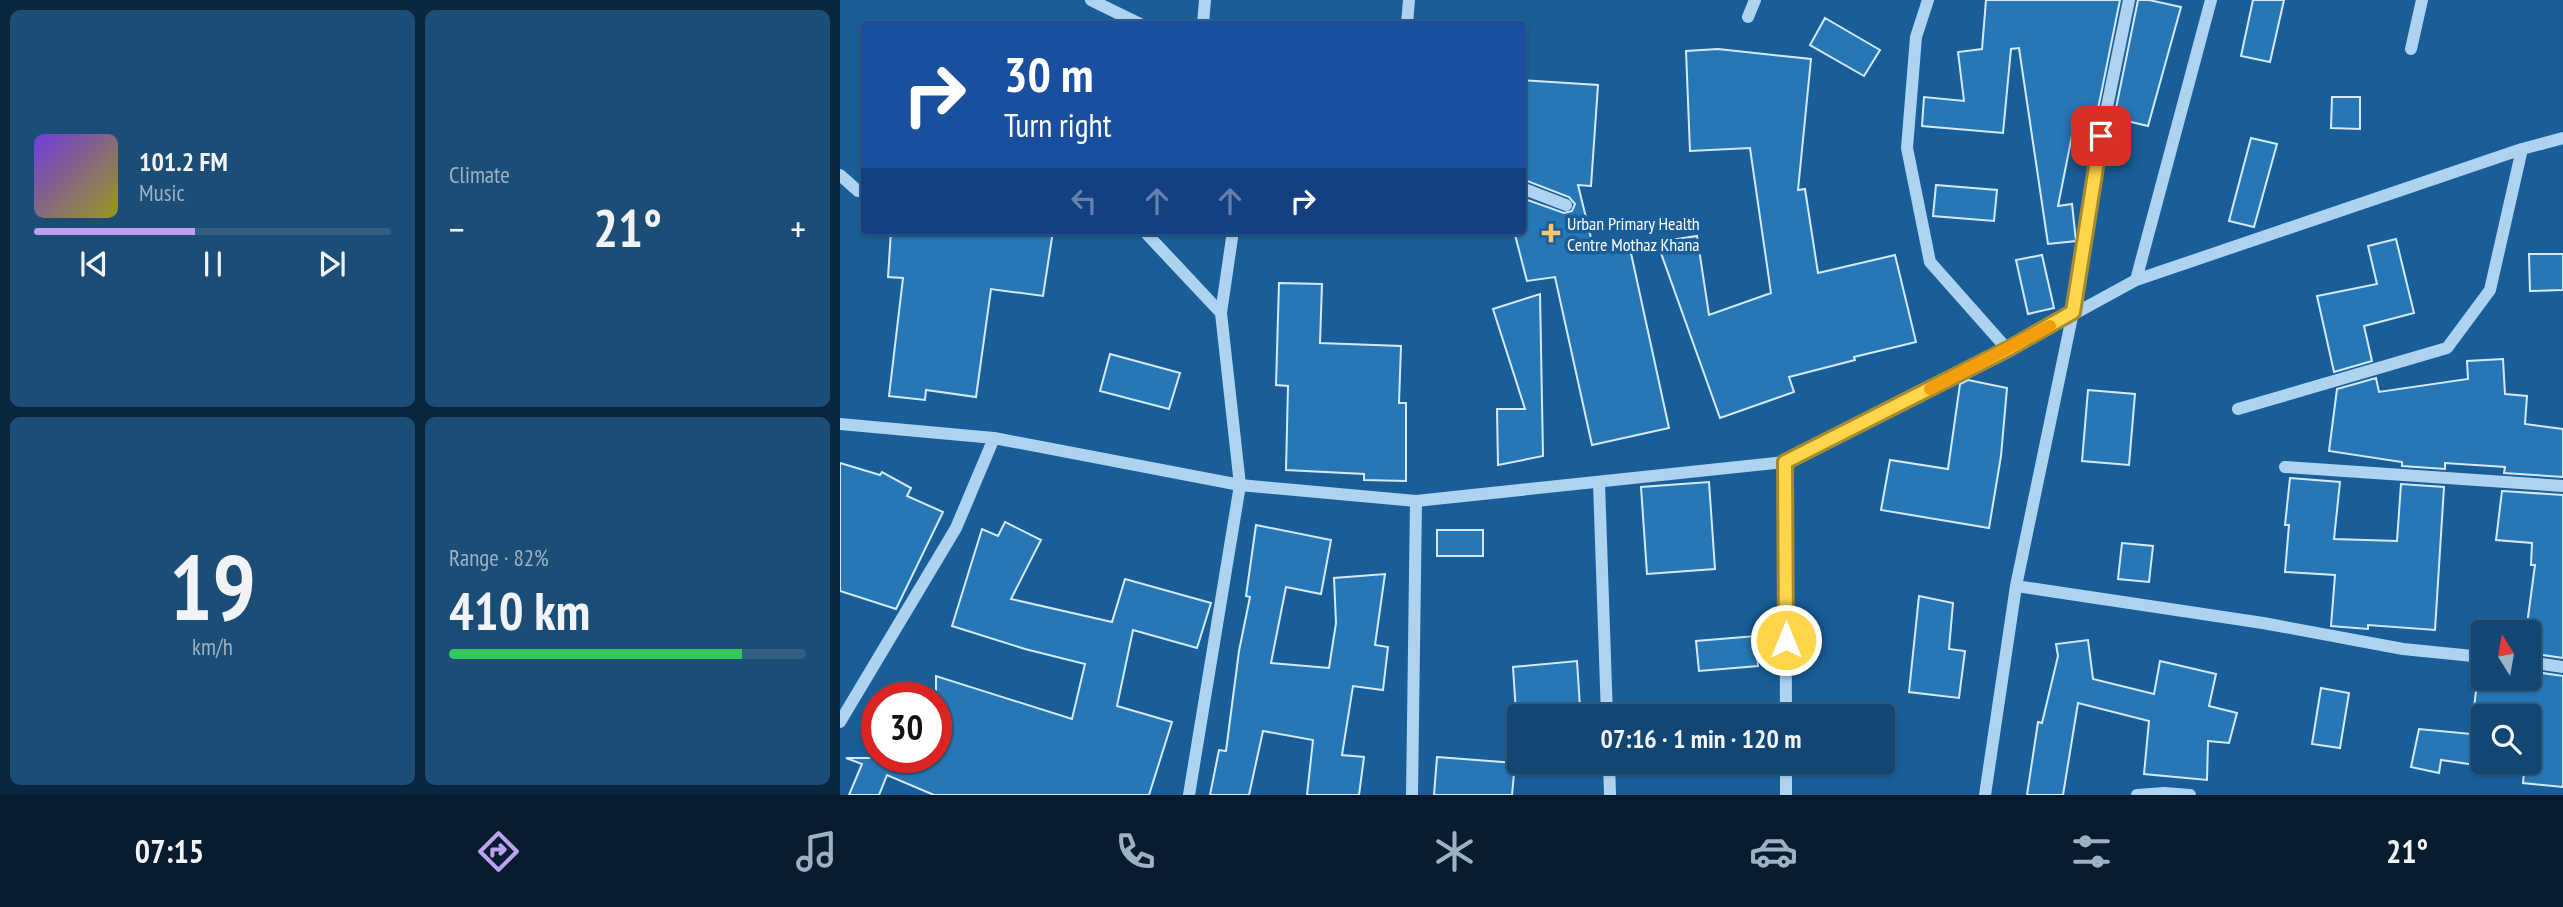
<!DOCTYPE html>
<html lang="en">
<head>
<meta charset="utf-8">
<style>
  body { margin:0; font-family:"PT Sans Narrow",sans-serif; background:#1c4d77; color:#f1f3f6; height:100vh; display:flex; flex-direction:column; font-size:26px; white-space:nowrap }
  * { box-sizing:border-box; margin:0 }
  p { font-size:23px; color:#9db1c4 }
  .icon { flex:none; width:38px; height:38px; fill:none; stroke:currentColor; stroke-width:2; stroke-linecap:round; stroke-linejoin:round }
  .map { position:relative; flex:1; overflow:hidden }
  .sheet { display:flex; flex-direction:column; gap:10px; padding:10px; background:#0a263f; width:840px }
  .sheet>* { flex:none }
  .hud { position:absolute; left:21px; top:21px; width:665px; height:214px; border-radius:7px; box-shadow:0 2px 5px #0004,0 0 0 2px #325e84; background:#1a4fa0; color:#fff; overflow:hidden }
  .needle { width:46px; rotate:349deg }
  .controls { position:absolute; left:1631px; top:620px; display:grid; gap:14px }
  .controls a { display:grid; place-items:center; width:70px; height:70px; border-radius:7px; background:#134672; box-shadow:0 2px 5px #0004,0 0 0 2px #325e84; font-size:35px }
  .speed { position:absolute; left:21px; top:682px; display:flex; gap:14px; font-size:35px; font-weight:700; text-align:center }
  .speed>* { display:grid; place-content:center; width:91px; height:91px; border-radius:50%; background:#134672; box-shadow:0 2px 5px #0004,0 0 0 2px #325e84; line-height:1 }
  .speed .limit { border:10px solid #d22; background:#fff; color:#111 }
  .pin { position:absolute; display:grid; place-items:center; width:60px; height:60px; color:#fff; margin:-30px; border-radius:14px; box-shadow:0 4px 10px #0006 }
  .me { position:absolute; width:77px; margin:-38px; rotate:0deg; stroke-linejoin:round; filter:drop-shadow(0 0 5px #0008) }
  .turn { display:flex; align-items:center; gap:24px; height:147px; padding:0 28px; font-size:32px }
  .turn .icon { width:91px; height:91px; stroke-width:2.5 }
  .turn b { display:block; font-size:49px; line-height:60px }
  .lanes { display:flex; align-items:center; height:66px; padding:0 28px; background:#0003; justify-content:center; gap:35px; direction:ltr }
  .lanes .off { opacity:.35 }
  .big { font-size:52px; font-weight:800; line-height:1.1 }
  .sheet .tile { flex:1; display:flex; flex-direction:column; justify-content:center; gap:10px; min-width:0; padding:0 24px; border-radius:10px; background:#1c4d77 }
  .sheet .dial { align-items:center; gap:0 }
  .dial b { font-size:91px; line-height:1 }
  .song { display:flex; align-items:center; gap:21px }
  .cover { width:84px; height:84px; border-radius:10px; background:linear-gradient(135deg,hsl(260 70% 55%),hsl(60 70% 35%)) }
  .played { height:7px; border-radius:4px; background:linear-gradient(90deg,#bca0f2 45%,#325e84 45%) }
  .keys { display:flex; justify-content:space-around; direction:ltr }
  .heat { display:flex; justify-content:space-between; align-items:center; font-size:38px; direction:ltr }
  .charge { height:10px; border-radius:5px; background:linear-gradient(90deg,#34c759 82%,#325e84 0) }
  .sheet .tiles { flex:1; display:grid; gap:10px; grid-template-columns:repeat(2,1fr) }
  .trip { position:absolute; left:667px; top:704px; width:388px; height:70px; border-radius:7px; background:#134672; box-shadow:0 2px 5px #0004,0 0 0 2px #325e84; font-weight:800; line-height:70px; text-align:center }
  .tabs { display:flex; height:112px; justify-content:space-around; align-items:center; background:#081c2e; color:#9db1c4 }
  .tabs .icon { width:49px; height:49px }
  .tabs .selected { color:#bca0f2 }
  .tabs b { font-size:32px; color:#f1f3f6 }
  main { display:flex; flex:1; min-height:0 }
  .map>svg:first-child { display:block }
  .building { fill:#2777b6; stroke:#d4eafc; stroke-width:2; fill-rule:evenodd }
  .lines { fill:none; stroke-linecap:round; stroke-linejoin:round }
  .minor { stroke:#add3f1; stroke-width:12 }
  .route-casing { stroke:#a68a30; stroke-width:18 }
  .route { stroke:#ffd54a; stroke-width:12 }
  .slow { stroke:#f59e0b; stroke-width:12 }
  .poi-dot { fill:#ffc56d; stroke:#195e98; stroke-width:2.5 }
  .labels { text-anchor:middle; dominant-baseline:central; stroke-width:7; stroke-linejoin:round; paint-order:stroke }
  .poi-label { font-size:18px; fill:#fff; stroke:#195e98; text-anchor:start }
</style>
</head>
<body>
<main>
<section class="sheet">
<div class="tiles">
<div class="tile">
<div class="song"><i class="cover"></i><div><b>101.2 FM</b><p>Music</p></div></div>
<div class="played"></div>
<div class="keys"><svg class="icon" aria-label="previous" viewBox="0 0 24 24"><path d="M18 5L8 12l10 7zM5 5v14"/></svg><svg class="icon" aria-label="pause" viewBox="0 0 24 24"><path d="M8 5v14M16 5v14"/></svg><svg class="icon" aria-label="next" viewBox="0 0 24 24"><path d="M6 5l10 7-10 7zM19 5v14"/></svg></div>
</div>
<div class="tile"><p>Climate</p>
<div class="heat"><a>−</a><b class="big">21°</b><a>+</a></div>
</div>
<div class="tile dial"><b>19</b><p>km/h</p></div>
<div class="tile"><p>Range · 82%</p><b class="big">410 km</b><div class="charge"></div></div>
</div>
</section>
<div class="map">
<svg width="1723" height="795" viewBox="0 0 1723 795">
  <rect width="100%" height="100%" fill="#195e98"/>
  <path class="building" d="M1146,0h134l-23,114 -20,-4 -19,96 14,-2 4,37 -28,3 -29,-196 -8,1 -8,84 -81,-7 2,-29 40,4 -6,-49 24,-3z
    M1298,0h11l32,7 -33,119 -34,-8z
    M1413,0h31l-14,62 -29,-6z
    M985,18l55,32 -16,26 -54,-31z
    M878,49l93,10 -13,131 7,-1 13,84 77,-18 21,87 -62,15 1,3 -66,17 5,15 -74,26 -63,-176 40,-6 12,79 62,-22 -21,-145 -60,3 -4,-100z
    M682,80l76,5 -7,101 -13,-1 16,65 35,-6 40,184 -77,17 -37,-168 -28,4 -13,-50h8v-33l42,15 8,-2 3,-7 -6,-7 -47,-18z
    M1492,97h28v32l-29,-1z
    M1411,138l26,6 -23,83 -25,-6z
    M1096,185l61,5 -3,31 -61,-5z
    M51,231h162l-10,65 -52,-7 -15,108 -50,-7 -1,10 -36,-4 14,-118 -15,-1z
    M1556,239l18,74 -50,13 8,35 -38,11 -17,-76 60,-12 -9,-38z
    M1689,254h34v36l-33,1z
    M1202,255l12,53 -26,6 -12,-54z
    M439,283l43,1 -2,59 81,3 -2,57h7v78l-42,-1v-6l-78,-4 2,-84 -12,-1z
    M700,294l3,162 -45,9 -1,-56h28l-32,-100z
    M270,354l70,19 -11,36 -69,-18z
    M1663,359l2,35 22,2 -2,28 38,5v48l-59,-4 1,-6 -60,-4v6l-43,-3v-4l-73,-11 8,-62 39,-11 3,14 89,-13 -1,-18z
    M1128,380l39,8 -6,68 -12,72 -108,-18 9,-50 58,9 12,-85z
    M1248,390l47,4 -6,71 -47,-4z
    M0,463l40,12 2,-3 29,16 -4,8 36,16 -47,97 -56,-18z
    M1450,478l50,4 -6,57 63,2 4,-57 43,3 -9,143 -67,-5v4l-37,-3 4,-51 -50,-3 4,-47h-4z
    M869,482l6,87 -68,5 -6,-87z
    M1662,491l61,4v163l-34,-5v-21h-3l9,-67h-4l1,-22 -36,-3z
    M165,522l36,18 -30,59 101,23 13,-43 86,24 -14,45 -64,-18 -16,76 55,16 -23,73h-215l-47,-20 -8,20h-30l13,-31 -16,-6h90v-82l136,43 13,-55 -60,-15 -73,-23 30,-97 16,7z
    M416,525l75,15 -10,54 -35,-7 -15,76 58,5 7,-45 -2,-45 51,-4 -10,71 13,2 -5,43 -30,-4 -11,69 22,2 -5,38h-52l6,-55 -50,-9 -14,64h-39l9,-45 7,1 13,-100 11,-54 -4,-1z
    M597,530h46v26h-46z
    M1282,543l31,3 -4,36 -31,-3z
    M1079,596l34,7 -4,46 16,2 -6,47 -50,-6z
    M916,636l2,30 -59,5 -3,-30z
    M1248,640l5,39 61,15 6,-33 56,13 -7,32 28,7 -8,30 -21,-2 -1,39 -63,-6 5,-53 -71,-18 -15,92h-36l11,-73 4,1 16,-67 -2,-12z
    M737,661l3,46 -64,6 -3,-46z
    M1639,665l4,1v11h46v-6l34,5v111l-40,-4 1,-11 -83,-12 -2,13 -28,-6 8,-38 52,5zM1643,716h46v45h-46z
    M1481,688l28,5 -9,55 -28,-4z
    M597,757l78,6 -3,32h-78z"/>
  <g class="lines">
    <path class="minor" d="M251,0l49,24
      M1088,0l-12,37 -9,111 23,114 78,88
      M908,17l7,-17
      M363,24l2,-24
      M567,24l2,-24
      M1571,49l11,-49
      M0,175l18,16h6
      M682,188l44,17
      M304,231l77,82
      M1296,280l75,-280
      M1398,409l209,-61 43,-58 32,-141
      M0,424l154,14 -38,90 -116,194
      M154,438l246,47 -19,-172 12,-82
      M945,462l1,254
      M1445,467l278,19
      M759,483l8,233
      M1176,586l247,37 140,26 80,8
      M1689,662l34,5
      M769,761l1,34
      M946,761v34
      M349,795l51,-310 176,16 369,-39 223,-112 128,-70 386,-131 41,-11
      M572,795l4,-294
      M1145,795l31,-209 57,-274 28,-176 28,-136
      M1297,795l27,-2 26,2"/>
  </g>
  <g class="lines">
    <g class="route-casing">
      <path id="route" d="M946,640l-1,-178 223,-113 65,-37 28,-176"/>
    </g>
    <use href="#route" class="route"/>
    <path class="slow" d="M1090,389l120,-63"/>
  </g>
  <path class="poi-dot" d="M707.5 222.5h7v7h7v7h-7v7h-7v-7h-7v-7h7z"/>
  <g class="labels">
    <g class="poi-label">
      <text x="727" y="223">Urban Primary Health<tspan x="727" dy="21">Centre Mothaz Khana</tspan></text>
    </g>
  </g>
</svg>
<div class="controls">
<a><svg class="needle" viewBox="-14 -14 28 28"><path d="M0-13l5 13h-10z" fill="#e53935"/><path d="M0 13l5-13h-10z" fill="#9db1c4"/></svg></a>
<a><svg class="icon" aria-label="search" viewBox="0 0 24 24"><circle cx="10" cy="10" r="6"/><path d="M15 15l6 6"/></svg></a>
</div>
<div class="speed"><div class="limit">30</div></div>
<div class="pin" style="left:1261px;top:136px;background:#d93025"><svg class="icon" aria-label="arrive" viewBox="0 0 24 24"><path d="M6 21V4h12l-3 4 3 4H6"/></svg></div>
<svg class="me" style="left:946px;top:640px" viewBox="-20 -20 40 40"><circle r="17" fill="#ffd54a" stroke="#fff" stroke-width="3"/><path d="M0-11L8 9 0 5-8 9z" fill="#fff"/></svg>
<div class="trip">07:16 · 1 min · 120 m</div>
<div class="hud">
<div class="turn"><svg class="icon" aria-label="right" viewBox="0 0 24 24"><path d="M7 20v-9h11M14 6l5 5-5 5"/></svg><div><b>30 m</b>Turn right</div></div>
<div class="lanes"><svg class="icon off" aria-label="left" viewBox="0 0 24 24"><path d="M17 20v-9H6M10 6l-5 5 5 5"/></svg><svg class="icon off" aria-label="ahead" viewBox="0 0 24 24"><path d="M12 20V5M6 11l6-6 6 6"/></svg><svg class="icon off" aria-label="ahead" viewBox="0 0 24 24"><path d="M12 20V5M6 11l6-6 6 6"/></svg><svg class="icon" aria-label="right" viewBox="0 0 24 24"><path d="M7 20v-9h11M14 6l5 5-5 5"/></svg></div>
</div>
</div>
</main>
<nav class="tabs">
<b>07:15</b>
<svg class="icon selected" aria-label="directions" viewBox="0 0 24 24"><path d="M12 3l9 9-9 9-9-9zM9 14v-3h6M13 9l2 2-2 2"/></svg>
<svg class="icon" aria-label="music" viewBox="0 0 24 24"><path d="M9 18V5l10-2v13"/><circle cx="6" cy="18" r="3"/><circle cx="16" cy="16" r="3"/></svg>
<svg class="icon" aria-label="phone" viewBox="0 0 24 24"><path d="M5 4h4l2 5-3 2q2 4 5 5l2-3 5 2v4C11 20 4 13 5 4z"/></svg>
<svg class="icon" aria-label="climate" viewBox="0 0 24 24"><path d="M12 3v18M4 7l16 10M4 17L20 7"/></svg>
<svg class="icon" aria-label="car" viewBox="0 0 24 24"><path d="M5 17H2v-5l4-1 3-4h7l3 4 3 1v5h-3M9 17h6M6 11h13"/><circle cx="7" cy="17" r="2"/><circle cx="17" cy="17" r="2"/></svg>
<svg class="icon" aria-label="filters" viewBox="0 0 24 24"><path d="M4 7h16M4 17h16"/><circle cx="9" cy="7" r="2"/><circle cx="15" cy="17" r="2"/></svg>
<b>21°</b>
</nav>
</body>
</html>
